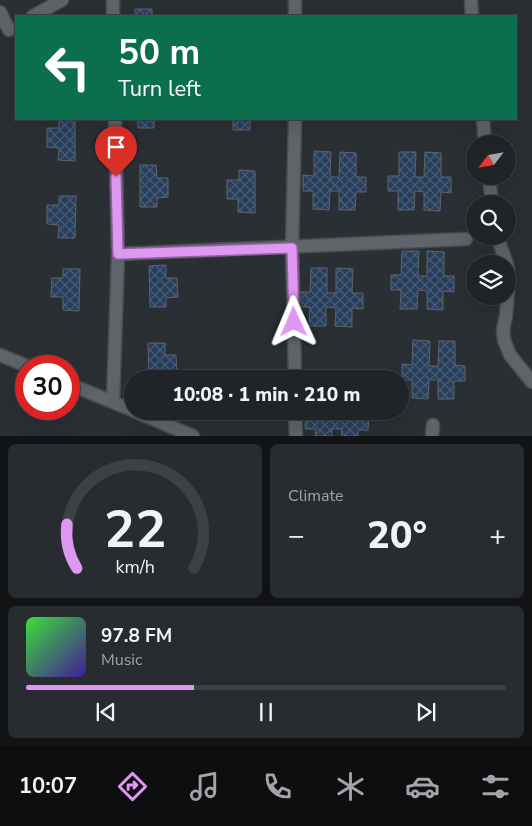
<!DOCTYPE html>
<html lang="en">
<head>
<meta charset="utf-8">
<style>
  body { margin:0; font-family:"Nunito Sans",sans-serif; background:#282b2f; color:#f1f3f6; height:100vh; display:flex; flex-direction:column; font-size:19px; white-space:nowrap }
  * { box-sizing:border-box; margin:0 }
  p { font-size:16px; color:#a2a4a7 }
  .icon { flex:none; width:28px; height:28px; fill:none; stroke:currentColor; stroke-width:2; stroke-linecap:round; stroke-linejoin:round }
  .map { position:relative; height:436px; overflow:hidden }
  .drawer { display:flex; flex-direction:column; gap:8px; padding:8px; background:#121315; flex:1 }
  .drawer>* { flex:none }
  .guide { position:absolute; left:15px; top:15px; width:502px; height:105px; border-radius:0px; box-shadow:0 5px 20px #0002,0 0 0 1px #3d4044; background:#0b6e4f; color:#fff; overflow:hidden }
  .needle { width:32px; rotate:239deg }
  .tools { position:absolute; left:466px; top:135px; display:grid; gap:10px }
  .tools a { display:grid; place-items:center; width:50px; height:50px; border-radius:50%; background:#202327; box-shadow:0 5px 20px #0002,0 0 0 1px #3d4044; font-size:25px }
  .speed { position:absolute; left:15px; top:355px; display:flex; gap:10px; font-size:25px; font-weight:700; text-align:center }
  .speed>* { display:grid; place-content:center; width:65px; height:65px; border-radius:50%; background:#202327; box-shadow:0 5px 20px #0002,0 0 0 1px #3d4044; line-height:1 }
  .speed .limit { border:8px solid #d22; background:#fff; color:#111 }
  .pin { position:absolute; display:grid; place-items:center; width:42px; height:42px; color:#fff; margin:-51px -21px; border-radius:50% 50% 50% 0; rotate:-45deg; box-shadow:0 0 5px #0007 }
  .pin .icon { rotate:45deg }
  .me { position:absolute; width:55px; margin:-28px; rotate:359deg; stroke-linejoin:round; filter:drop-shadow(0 0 4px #0008) }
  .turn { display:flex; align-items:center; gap:18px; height:105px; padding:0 20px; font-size:22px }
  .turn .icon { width:65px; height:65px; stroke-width:2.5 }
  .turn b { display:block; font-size:35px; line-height:42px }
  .big { font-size:38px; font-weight:800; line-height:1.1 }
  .drawer .tile { flex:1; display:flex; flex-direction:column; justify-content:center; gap:8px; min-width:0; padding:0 18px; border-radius:8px; background:#282b2f }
  .drawer .dial { align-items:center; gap:0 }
  .dial svg { height:130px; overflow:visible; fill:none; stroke:#3d4044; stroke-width:7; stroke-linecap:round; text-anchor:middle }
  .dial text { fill:#f1f3f6; stroke:none }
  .song { display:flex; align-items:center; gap:15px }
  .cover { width:60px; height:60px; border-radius:8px; background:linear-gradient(135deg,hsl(120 70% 55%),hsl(260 70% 35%)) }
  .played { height:5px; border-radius:2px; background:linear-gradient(90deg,#de98f2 35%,#3d4044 35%) }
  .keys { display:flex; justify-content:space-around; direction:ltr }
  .heat { display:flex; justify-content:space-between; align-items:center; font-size:28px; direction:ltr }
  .drawer .tiles { flex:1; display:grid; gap:8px; grid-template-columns:1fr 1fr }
  .tile:last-child { grid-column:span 2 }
  .trip { position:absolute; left:124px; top:370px; width:285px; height:50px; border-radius:25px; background:#202327; box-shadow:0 5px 20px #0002,0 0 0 1px #3d4044; font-weight:800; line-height:50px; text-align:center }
  .tabs { display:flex; height:80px; justify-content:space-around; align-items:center; background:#0d0e10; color:#a2a4a7 }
  .tabs .icon { width:35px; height:35px }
  .tabs .active { color:#de98f2 }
  .tabs b { font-size:22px; color:#f1f3f6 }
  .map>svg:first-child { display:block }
  .building { fill:url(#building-cross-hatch); stroke:#5e646a }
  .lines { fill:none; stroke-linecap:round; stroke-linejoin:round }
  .minor-casing { stroke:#484c50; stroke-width:15 }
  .minor { stroke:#5f646a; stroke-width:12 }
  .route-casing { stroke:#90639d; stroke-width:12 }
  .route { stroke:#de98f2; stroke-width:9 }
</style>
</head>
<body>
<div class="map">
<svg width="532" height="436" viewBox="0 0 532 436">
  <defs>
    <pattern id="building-cross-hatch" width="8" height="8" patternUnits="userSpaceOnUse" patternTransform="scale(1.25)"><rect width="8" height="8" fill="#273f5c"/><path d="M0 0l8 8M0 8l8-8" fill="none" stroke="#475b74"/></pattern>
  </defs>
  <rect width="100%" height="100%" fill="#2a2f34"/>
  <path class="building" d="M135,9h17v7h-17z
    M59,119h16v42l-17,-1 1,-12 -12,-1v-19h12z
    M138,119h16v9h-16z
    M233,119h17v11h-17z
    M314,151l17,1 -1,25h9l1,-25 16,1v24h10v15h-10l-1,18h-16v-19h-9l-1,19 -16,-1v-18h-10v-16l11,1z
    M399,152h17l-1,25h9l1,-25 16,1v24h10v16l-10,-1 -1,19 -16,-1v-18l-9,-1 -1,19h-16v-19h-10v-15h11z
    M140,165h16l1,13h11v19l-11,1v9h-17z
    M239,170l16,1v42l-17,-1v-13h-11v-19h12z
    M59,196h17l-1,42h-17l1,-13 -12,-1v-19h12z
    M402,251h17l-1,25h9v-25l17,1v24h10v16l-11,-1v19l-16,-1v-18l-9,-1 -1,19h-17l1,-19h-10v-15h10z
    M166,265v13h11l1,19 -12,1v9h-16l-1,-41z
    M311,268h16v25h9v-25l17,1 -1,24h11v16l-11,-1v19l-17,-1 1,-18 -10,-1v19h-17l1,-19h-11l1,-15h10z
    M63,269h17l-1,42 -16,-1v-13h-12l1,-19h11z
    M413,340l17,1 -1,25h9l1,-25h16v24l10,1v15h-11v18h-16v-19h-9l-1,19 -16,-1v-18h-10v-16l10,1z
    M148,343h17v12h11l1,20h-12v4h-16z
    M237,376h17v3h-17z
    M236,411h17v7h-17z
    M316,411h17v4h9v-4h16v4h11l-1,15h-10v6h-17l1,-7h-10v7h-17l1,-7h-11l1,-16 10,1z"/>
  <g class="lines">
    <g class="minor-casing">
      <path id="minor" d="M113,0v16
        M295,0v16
        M471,0l1,16
        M0,12l9,18
        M33,16l29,-16
        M483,119l2,25
        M489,176l3,28
        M498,236l2,9 7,19
        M118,254l348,-15
        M508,268v22l-2,26 -3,14 1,10 6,15 22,27
        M0,355l27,11
        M295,379l-3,-132 3,-128
        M69,384l63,26
        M113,402l5,-148 -3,-135
        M134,411l59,25
        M295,411l1,25
        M432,436l1,-11"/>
    </g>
    <use href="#minor" class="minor"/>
  </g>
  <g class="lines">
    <g class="route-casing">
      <path id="route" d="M116,177l2,77 174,-6 2,74"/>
    </g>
    <use href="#route" class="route"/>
  </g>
</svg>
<div class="tools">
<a><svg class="needle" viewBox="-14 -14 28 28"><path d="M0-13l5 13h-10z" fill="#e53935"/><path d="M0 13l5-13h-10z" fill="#a2a4a7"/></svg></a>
<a><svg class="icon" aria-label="search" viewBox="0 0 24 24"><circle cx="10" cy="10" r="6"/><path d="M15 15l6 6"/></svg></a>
<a><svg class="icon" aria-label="layers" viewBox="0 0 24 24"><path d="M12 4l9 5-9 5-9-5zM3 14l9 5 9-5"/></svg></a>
</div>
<div class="speed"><div class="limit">30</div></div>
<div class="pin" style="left:116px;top:177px;background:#d93025"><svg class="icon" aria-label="arrive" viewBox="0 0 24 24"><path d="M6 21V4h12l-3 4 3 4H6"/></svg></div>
<svg class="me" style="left:294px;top:322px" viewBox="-20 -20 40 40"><path d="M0-17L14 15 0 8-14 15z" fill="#de98f2" stroke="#fff" stroke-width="4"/></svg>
<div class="trip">10:08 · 1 min · 210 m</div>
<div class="guide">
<div class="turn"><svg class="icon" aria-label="left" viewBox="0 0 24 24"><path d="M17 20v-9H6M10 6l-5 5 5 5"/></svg><div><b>50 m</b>Turn left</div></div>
</div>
</div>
<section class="drawer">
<div class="tiles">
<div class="tile dial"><svg viewBox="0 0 100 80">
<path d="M14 69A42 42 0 1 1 86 69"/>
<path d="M14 69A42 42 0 0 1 8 42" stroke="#de98f2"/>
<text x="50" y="56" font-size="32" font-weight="700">22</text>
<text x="50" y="72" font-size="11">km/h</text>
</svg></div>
<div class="tile"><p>Climate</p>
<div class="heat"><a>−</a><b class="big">20°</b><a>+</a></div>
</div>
<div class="tile">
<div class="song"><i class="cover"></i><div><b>97.8 FM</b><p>Music</p></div></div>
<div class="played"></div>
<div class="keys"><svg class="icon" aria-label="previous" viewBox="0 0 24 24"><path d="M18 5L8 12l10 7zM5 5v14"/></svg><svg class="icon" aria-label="pause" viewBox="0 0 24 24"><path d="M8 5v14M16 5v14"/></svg><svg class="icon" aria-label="next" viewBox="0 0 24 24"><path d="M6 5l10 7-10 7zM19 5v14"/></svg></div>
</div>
</div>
</section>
<nav class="tabs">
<b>10:07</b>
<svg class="icon active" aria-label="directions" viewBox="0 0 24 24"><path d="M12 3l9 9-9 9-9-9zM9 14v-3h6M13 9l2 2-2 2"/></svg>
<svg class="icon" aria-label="music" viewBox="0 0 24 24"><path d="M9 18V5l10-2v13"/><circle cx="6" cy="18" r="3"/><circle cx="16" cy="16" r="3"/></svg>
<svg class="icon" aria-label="phone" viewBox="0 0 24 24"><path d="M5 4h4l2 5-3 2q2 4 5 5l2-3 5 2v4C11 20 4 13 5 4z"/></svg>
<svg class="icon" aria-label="climate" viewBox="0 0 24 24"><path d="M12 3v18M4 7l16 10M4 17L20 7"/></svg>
<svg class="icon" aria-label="car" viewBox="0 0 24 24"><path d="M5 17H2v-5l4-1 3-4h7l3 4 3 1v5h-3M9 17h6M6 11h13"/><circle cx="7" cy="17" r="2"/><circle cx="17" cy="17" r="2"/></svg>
<svg class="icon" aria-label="filters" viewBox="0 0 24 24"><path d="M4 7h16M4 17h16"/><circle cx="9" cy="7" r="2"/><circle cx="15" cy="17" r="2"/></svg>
</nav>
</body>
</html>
